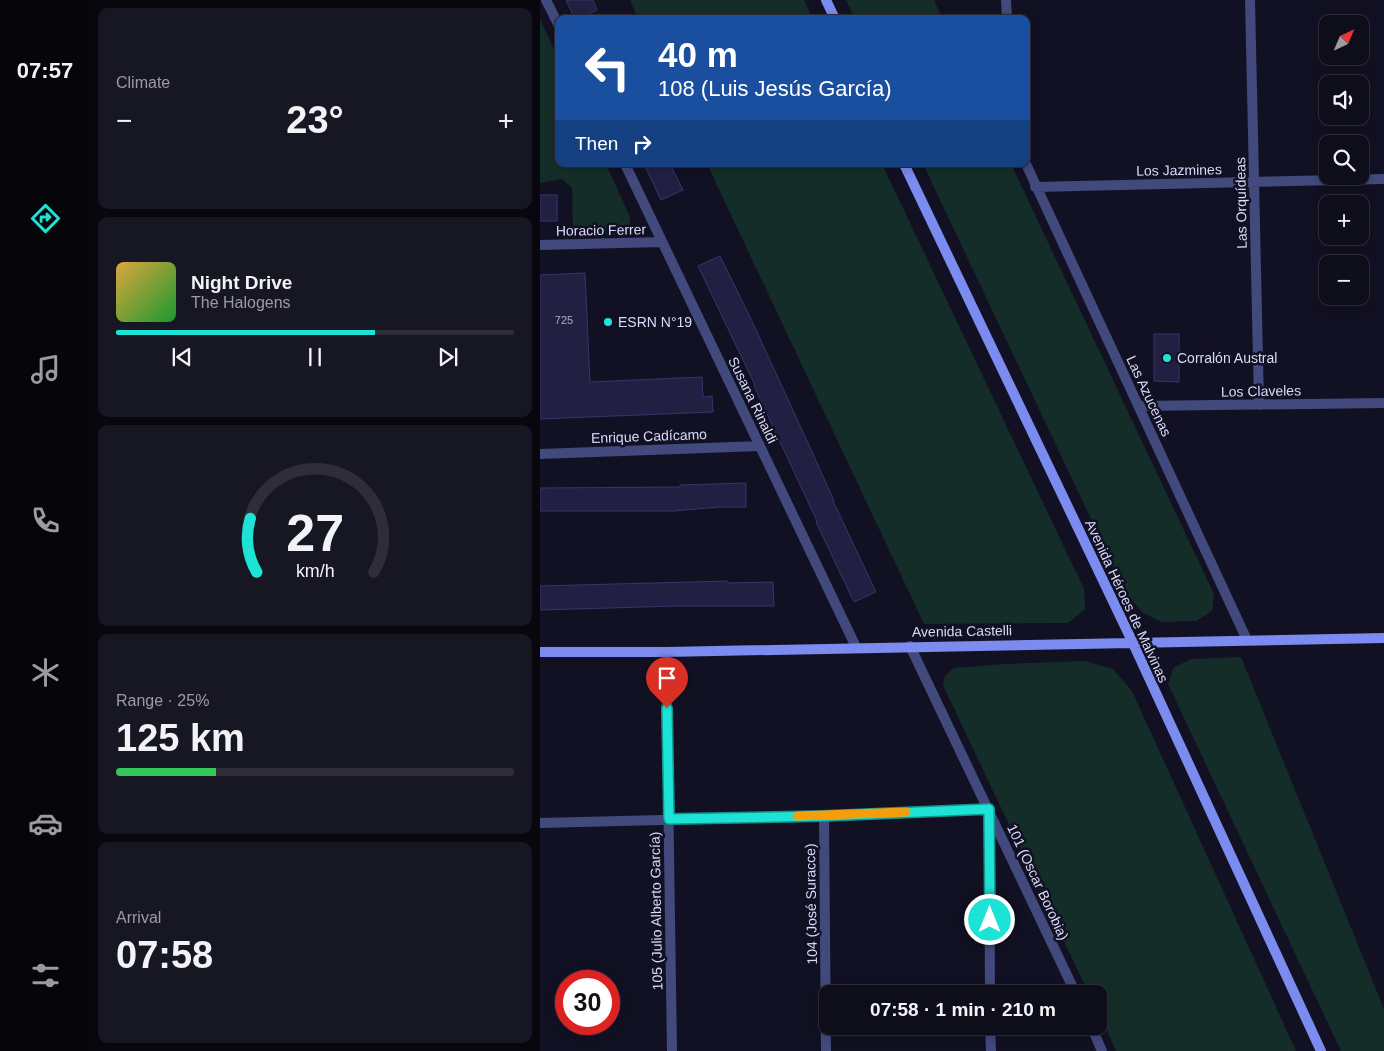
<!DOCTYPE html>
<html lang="en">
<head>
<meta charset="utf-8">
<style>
  body { margin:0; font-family:Helvetica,sans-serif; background:#171623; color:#f1f3f6; height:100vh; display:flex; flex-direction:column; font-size:19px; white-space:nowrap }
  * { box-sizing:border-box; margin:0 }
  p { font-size:16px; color:#9b9ca2 }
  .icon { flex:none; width:28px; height:28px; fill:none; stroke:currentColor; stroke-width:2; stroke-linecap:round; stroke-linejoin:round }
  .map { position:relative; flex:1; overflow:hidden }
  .sheet { display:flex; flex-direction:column; gap:8px; padding:8px; background:#08070e; width:450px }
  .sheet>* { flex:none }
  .hud { position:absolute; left:15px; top:15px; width:475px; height:152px; border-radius:10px; box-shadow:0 2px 12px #0003,0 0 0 1px #2e2d39; background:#1a4fa0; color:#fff; overflow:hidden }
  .needle { width:32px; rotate:44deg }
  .buttons { position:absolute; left:779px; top:15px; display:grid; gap:10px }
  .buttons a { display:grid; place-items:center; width:50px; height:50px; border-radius:10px; background:#0e0d1a; box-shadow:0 2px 12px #0003,0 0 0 1px #2e2d39; font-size:25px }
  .speed { position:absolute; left:15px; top:970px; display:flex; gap:10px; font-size:25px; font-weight:700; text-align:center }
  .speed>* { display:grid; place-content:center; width:65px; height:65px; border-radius:50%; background:#0e0d1a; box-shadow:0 2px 12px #0003,0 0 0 1px #2e2d39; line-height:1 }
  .speed .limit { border:8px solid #d22; background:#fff; color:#111 }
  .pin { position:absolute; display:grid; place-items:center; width:42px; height:42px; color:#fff; margin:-51px -21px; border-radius:50% 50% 50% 0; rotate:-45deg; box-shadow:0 0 5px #0007 }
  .pin .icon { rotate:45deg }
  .me { position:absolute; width:55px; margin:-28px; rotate:0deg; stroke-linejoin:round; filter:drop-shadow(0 0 4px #0008) }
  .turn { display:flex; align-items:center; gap:18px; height:105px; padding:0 20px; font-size:22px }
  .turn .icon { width:65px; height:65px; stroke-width:2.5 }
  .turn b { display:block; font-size:35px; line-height:42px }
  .then { display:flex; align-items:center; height:48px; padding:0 20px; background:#0003; gap:10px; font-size:19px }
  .big { font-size:38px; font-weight:800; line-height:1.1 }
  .sheet .tile { flex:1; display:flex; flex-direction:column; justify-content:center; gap:8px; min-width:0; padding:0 18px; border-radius:10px; background:#171623 }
  .sheet .dial { align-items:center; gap:0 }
  .dial svg { height:130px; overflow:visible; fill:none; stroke:#2e2d39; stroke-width:7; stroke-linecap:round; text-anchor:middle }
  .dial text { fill:#f1f3f6; stroke:none }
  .song { display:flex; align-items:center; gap:15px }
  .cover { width:60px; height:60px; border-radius:8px; background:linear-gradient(135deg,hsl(40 70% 55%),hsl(130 70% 35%)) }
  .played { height:5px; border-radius:2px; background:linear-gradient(90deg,#1ce3d6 65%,#2e2d39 65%) }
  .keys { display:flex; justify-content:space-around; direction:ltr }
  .heat { display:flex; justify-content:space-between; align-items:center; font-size:28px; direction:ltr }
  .charge { height:8px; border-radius:4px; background:linear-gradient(90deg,#34c759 25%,#2e2d39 0) }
  .trip { position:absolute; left:279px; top:985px; width:288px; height:50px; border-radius:10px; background:#0e0d1a; box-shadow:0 2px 12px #0003,0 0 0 1px #2e2d39; font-weight:800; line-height:50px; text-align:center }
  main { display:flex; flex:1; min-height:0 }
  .tab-bar { display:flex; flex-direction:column; width:90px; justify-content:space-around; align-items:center; background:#06050a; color:#9b9ca2 }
  .tab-bar .icon { width:35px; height:35px }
  .tab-bar .active { color:#1ce3d6 }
  .tab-bar b { font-size:22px; color:#f1f3f6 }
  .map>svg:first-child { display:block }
  .green { fill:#152d28 }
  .building { fill:#212042; stroke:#37356b }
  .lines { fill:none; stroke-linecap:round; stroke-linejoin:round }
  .minor { stroke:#42497d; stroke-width:10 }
  .secondary { stroke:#7b8bef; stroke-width:10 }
  .route-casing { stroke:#12948b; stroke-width:12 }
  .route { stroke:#1ce3d6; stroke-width:9 }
  .slow { stroke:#f59e0b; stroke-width:9 }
  .poi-dot { fill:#1ce3d6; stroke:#121123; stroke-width:2 }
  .labels { text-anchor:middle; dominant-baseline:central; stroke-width:5; stroke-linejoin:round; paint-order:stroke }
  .number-label { font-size:11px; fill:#abaccc }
  .street-label { font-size:14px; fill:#d9dafa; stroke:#121123 }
  .poi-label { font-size:14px; fill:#d9dafa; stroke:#121123; text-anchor:start }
</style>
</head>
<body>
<main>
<nav class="tab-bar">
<b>07:57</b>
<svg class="icon active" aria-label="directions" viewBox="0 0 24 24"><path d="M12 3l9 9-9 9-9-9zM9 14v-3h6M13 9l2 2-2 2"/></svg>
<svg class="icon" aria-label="music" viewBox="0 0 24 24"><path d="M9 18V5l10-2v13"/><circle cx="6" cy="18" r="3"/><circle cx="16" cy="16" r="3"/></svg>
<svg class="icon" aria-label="phone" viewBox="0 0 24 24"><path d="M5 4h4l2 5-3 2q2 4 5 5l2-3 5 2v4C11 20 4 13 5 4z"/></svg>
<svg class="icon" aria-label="climate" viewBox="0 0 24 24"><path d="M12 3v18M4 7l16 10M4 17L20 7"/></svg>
<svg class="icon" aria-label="car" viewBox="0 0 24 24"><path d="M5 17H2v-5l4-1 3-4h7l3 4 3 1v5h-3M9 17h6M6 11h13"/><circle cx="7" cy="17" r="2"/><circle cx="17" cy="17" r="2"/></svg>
<svg class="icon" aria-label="filters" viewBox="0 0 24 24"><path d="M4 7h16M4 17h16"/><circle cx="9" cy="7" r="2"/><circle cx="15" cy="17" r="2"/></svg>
</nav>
<section class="sheet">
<div class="tile"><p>Climate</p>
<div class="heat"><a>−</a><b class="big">23°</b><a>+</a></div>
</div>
<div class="tile">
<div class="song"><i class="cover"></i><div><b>Night Drive</b><p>The Halogens</p></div></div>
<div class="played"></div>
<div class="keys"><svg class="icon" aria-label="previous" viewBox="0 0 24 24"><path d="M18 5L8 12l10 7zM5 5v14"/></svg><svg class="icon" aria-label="pause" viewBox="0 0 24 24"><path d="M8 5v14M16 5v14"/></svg><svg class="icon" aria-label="next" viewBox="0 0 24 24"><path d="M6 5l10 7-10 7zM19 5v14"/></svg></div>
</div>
<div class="tile dial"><svg viewBox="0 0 100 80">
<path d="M14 69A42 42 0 1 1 86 69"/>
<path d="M14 69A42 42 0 0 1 10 36" stroke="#1ce3d6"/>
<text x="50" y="56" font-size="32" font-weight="700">27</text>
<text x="50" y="72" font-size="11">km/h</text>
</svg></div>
<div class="tile"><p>Range · 25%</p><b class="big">125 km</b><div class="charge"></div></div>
<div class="tile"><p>Arrival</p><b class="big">07:58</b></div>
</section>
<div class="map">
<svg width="844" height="1051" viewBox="0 0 844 1051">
  <rect width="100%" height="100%" fill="#121123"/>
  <path class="green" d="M90,0h174l9,19h-175z
    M306,0h88l9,19h-88z
    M0,19l19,41v104h47l24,53 -1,11 -7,6 -49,2 -1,-48 -10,-9 -22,4z
    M167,164h175l202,425 1,20 -17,14 -144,1z
    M383,164h88l203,430 -2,17 -16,10 -34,1 -19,-9 -16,-18z
    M701,657l143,352v42h-43l-173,-367 5,-16 18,-9z
    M544,661l29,8 19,22 164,360h-180l-18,-40v-17h-9l-146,-309 2,-9 9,-8 52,-4z"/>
  <path class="building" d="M26,0h27l4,10 -18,9h-4z
    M104,164h26l13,26 -22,10z
    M0,195h17v26h-17z
    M180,256l31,63 62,135 21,47h-1l43,91 -22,10 -38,-80 1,-1 -63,-135 1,-1 -57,-119z
    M45,273l5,109 112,-5 1,20 9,-1 1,16 -173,7v-144z
    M614,334h25v48l-25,-1z
    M206,483v24h-27l-45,4h-134v-23l140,-1v-2z
    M188,581v2l45,-1 1,24h-96l-138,4v-24z"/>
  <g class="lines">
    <path class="minor" d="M6,0l13,26
      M466,0l1,19
      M710,0l9,405
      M85,164l231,483
      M486,164l221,476
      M495,187l349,-8
      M0,245l122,-3
      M599,406l245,-3
      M0,454l220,-8
      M370,646l166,348
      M126,652l6,399
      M284,816l2,235
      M0,823l284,-7 165,-7 1,185
      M450,1026l1,25
      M551,1026l11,25"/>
    <path class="secondary" d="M286,0l9,19
      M364,164l228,477 189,410
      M0,652h126l718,-14"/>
  </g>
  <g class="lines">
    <g class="route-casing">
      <path id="route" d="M127,708l2,111 155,-3 165,-7 1,111"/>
    </g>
    <use href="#route" class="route"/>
    <path class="slow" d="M257,816l109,-4"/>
  </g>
  <g class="poi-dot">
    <circle cx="68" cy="322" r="5"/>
    <circle cx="627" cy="358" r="5"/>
  </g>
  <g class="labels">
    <g class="number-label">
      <text x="24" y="320">725</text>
    </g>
    <g class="street-label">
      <text transform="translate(639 170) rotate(-1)">Los Jazmines</text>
      <text transform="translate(701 203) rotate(-91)">Las Orquídeas</text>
      <text transform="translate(61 230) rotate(-1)">Horacio Ferrer</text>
      <text transform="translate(721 391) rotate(-1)">Los Claveles</text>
      <text transform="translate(609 396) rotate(65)">Las Azucenas</text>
      <text transform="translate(213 400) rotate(64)">Susana Rinaldi</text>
      <text transform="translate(109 436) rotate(-2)">Enrique Cadícamo</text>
      <text transform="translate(587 601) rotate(65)">Avenida Héroes de Malvinas</text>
      <text transform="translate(422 631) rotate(-1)">Avenida Castelli</text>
      <text transform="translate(498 882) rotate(65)">101 (Oscar Borobia)</text>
      <text transform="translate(271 904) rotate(-91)">104 (José Suracce)</text>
      <text transform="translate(116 911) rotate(-91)">105 (Julio Alberto García)</text>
    </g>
    <g class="poi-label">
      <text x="78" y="322">ESRN N°19</text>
      <text x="637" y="358">Corralón Austral</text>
    </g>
  </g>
</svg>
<div class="buttons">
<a><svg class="needle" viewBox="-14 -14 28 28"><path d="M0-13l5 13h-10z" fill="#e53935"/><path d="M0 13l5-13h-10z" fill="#9b9ca2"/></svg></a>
<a><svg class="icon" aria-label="sound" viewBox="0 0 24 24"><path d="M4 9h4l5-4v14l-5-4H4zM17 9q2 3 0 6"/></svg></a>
<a><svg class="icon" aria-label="search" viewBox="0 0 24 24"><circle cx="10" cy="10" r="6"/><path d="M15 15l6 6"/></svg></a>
<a>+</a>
<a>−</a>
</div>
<div class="speed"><div class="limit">30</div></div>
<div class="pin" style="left:127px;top:708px;background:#d93025"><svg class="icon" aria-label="arrive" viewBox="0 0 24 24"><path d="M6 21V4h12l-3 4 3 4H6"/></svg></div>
<svg class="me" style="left:450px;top:920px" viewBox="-20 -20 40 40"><circle r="17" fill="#1ce3d6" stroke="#fff" stroke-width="3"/><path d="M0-11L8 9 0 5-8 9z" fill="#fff"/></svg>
<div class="trip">07:58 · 1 min · 210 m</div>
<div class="hud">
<div class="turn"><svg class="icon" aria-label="left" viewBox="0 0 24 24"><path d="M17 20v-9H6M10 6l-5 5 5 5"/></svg><div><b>40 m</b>108 (Luis Jesús García)</div></div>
<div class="then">Then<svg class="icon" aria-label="right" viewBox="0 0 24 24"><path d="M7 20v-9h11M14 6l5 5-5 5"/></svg></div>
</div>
</div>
</main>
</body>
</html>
